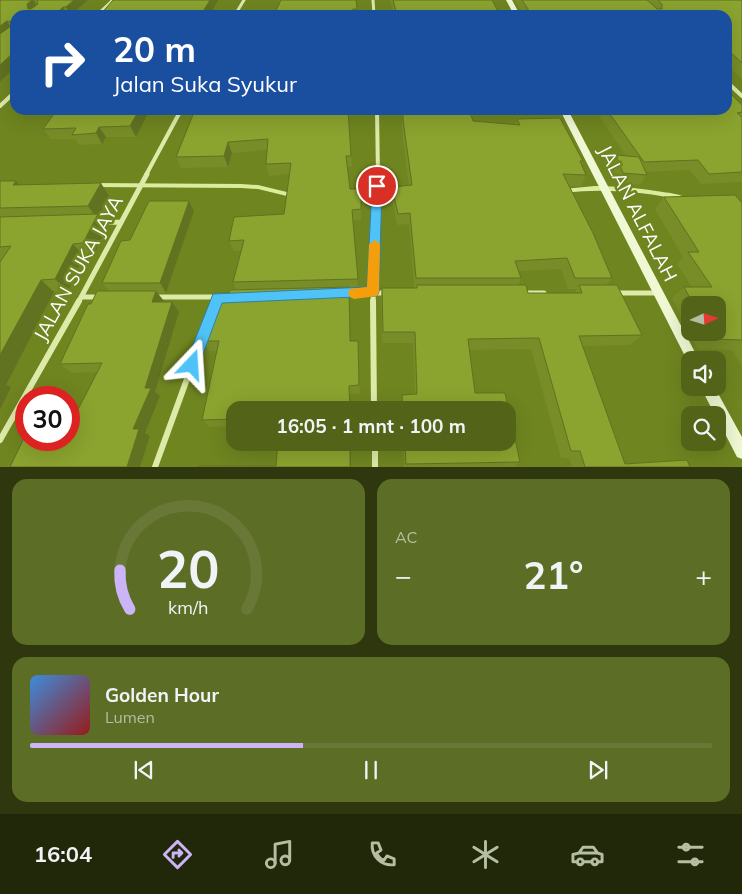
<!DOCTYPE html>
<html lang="id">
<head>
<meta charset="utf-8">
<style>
  body { margin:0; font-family:Mulish,sans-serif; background:#5c6d25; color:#f1f3f6; height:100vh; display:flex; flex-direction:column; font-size:19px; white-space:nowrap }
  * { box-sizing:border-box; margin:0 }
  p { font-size:16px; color:#b5bda2 }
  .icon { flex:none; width:28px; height:28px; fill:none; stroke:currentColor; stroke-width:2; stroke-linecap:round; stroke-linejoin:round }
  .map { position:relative; height:467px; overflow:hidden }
  .side { display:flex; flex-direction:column; gap:12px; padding:12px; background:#2e370d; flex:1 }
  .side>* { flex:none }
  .banner { position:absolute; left:10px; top:10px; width:722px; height:105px; border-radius:15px; box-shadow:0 5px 20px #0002; background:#1a4fa0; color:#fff; overflow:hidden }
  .needle { width:32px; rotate:86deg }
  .fabs { position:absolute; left:681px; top:296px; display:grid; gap:10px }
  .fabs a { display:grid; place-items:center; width:45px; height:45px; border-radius:10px; background:#536418; box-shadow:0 5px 20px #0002; font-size:25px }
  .speed { position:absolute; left:15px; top:386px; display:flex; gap:10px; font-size:25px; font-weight:700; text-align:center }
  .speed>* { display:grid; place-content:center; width:65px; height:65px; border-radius:50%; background:#536418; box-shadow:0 5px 20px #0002; line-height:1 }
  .speed .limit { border:8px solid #d22; background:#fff; color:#111 }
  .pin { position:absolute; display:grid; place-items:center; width:42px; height:42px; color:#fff; margin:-21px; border:2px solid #fff; border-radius:50%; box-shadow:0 1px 5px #0007 }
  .me { position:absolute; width:55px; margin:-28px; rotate:20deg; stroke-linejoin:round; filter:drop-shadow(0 0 4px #0008) }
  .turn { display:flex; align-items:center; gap:18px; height:105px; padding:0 20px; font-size:22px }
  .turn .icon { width:65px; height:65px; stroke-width:2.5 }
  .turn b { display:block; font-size:35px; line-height:42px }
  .big { font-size:38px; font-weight:700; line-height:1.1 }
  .side .tile { flex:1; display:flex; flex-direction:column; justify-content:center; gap:8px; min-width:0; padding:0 18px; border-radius:15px; background:#5c6d25 }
  .side .dial { align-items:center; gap:0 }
  .dial svg { height:130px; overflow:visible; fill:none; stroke:#697837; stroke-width:7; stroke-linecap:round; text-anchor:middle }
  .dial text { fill:#f1f3f6; stroke:none }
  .song { display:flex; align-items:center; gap:15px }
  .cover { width:60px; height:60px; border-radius:8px; background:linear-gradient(135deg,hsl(210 70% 55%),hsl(0 70% 35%)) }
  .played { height:5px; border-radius:2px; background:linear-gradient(90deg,#cbb5f6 40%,#697837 40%) }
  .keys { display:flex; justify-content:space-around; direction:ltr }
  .heat { display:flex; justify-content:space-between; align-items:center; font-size:28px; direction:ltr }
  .side .tiles { flex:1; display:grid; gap:12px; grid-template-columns:1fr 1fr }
  .tile:last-child { grid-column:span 2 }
  .trip { position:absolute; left:226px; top:401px; width:290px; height:50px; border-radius:15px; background:#536418; box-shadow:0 5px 20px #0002; font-weight:700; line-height:50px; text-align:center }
  .menu { display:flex; height:80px; justify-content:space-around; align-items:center; background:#21280a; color:#b5bda2 }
  .menu .icon { width:35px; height:35px }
  .menu .current { color:#cbb5f6 }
  .menu b { font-size:22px; color:#f1f3f6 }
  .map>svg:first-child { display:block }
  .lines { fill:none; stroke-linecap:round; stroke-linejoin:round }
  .stream { fill:#dceb9c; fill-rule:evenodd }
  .street-far3 { stroke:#ddeaa8; stroke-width:3 }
  .street-far2 { stroke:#ddeaa8; stroke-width:4 }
  .street-far1 { stroke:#ddeaa8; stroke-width:5 }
  .street { stroke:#ddeaa8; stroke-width:6 }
  .secondary { fill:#f0f7d3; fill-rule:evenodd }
  .wall { fill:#788c28; fill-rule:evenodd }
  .shaded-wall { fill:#617221 }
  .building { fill:#8ba32f; stroke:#617221 }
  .route { fill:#4fc3f7; stroke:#337fa1 }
  .slow { fill:#f59e0b }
  .labels { text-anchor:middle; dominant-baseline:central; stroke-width:5; stroke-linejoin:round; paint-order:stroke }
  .street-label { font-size:19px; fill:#fff; stroke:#6f8520 }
</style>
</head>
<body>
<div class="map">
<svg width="742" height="467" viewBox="0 0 742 467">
  <rect width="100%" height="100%" fill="#6f8520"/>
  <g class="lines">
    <path class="stream" d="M94,183l147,1 17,1 37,9 3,2 -3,2 -37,-9 -17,-1 -147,-1 -3,-2z
      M595,186c23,0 45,2 68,6 7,1 17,2 23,6l-3,2c-40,-8 -78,-12 -119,-7l-3,-2 3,-2z
      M400,190l3,2 -3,2 -48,4 -3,-2 3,-2z"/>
    <path class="street-far3" d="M373,0l1,15
      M97,15l16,-15
      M235,15l9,-15"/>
    <path class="street-far2" d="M728,83l14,13
      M0,106l15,-14
      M377,110l1,65
      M146,175l35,-65"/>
    <path class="street-far1" d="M98,223l22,-1
      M343,293h44
      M523,293h21
      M615,293h42
      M81,297h19
      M156,297h64
      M78,303l69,-129
      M373,303l5,-129"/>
    <path class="street" d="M373,301l1,109
      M0,440l79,-139
      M375,442v25
      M155,467l52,-143"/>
    <path class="secondary" d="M506,0h6l8,15h-6z
      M560,110h8l131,250h-9v5l-1,-1z
      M701,388h14l27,49v22l-5,-2 -19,-37v-5h-3z"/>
  </g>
  <path class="wall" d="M0,0h88l-16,15h-57v52l-15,15z
    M279,0h77l1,15h-83l6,-12z
    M390,0h102l8,15h-106z
    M514,0h228v79l-14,-13v-51h-204z
    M742,105v77l-41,2 -11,-14 -44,2 1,3 -7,10 -23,-2 -7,-18 6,-10 10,1 -31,-46h133z
    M26,110h124l-14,27h-30l-4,7 -23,1 -4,-6h-24l-8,-10 13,-17 -29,-1z
    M266,110l-1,1 85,-1v4h-2l4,53h-5l3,22h11v31l-8,1 5,68h-9l1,52h8l2,53h-10l-115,16v16l-25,1 -8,-7 15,-69h-8l-7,-10 27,-48 7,-3 -3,-8 8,-31h-7l-5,-10 55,-27 6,-40 -21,2 -3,-12 1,-14 -35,3 -4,14 -47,1 -5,-11z
    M402,110h67l4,11 42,4 2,-6 43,-1 23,43 -1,3 4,11 -5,11h-12l24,47 19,45 -6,7h11l25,50 -12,10 -47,1 42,118 62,-4 3,7h-118l-3,-9h-8l-30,-109 -61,1 5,43h30l15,69 -5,5h-111l-1,-25h105v-32h-107v-6l1,-9 13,-1 -2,-51h-31l-1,-44 1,-11h32l-5,-64 -12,1 -5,-27v-11l17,-1 -7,-55zM561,269l7,20h9l-3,4h-46l-2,-8h-8l3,-7 -2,-7z
    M0,181h16l3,4 90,11 -10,20 8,11 -13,28 -10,1 -16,35 -14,1 -48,93 5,2 -11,23 2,-150h-2z
    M664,197l78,6v163l-10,-16 -34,-1 -26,-51 12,-11h8l-15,-23 6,-7 -28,-48zM690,305h28v27h-28z
    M189,201l5,10 -28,82h-9l7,9 15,10 -24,80 5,4 -15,37 5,3 -10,31h-130l59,-27 28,-68 -25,1 -12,-9 31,-60 18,-13 -7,-8 28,-43z"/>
  <path class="shaded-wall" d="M32,0h2l4,8 -10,1 -1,-5z
    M74,0h14l-17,15 -5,-8z
    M210,0h8l-8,15h-9z
    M63,7l5,8h-13z
    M7,21l6,9 -13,10v-14z
    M15,51v16l-15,15v-17z
    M139,110h11l-14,27 -6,-11z
    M99,127l7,10 -4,7 -6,-11z
    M228,142l4,11 -4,14 -4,-11z
    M16,181l11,13 -14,-9z
    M101,183l8,13 -10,20 8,11 -13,28 -11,-12 13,-26 -8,-11z
    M189,201l5,10 -28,82 -6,-10z
    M73,244l11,12 -16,35 -13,-12z
    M41,280l13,12 -48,93 5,2 -11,23v-55z
    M349,287l1,11v53v-10z
    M156,291l8,10 -4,11 -8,-10z
    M172,302l7,10 -24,80 5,4 -15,37 5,3 -10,31h-13l6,-38 12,-41z
    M350,442h1v25h-1z"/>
  <path class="building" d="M0,0h32l-5,4 1,5h3l7,-5 -1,-4h37l-8,7h-3l-8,8h-40v36l-15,14v-31l11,-8 1,-4 -5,-1 -7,5z
    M113,0h97l-9,15h-101z
    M281,0h75l1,9h-4v6h-79z
    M393,0h99l8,15h-103z
    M522,0h125l10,9h5v-5l-4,-4h83l1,1v62l-14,-13v-35h-196z
    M728,91l14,14v7l-5,1 5,4v55l-33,2 -11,-14 -54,2 -37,-52h121z
    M57,110h82l-9,16 -31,1 -3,6 -24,2 4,-7 -33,1z
    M195,110h65v1l88,-1 3,46h-5l4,33h11v20l-9,1 6,69 -125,3 11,-42 -15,1 5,-24 50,-3 7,-51 -25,1 2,-25 -40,3 -4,14 -48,1z
    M403,110h66l4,11 47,4 -3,-6 43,-1 23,43h-3l6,14 -23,-1 30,59 19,45h-37l-8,-20 -52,3 6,17h-105l-6,-65 -12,1 -6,-27 20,-2 -9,-65z
    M616,155l23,2 8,18 -24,-2z
    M0,181h16l-3,4 88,-2 -13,23 -88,2z
    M735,195l7,8v137l-30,-1 -4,-7h10v-27h-24l-10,-18h28l-24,-35h11l-35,-55z
    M149,201h40l-29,82h-58l19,-42 9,-1z
    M98,214l-15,29 -10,1 -18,35 -14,1 -41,75v-93l11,-16 -11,1v-30z
    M417,285h109l2,8h54l-3,-8h38l25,50 -63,1 46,128 62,-4 3,7h-105l-5,-16h-9l-32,-113 -71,1 7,54h30l15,69 -114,2 -1,-22h103v-32h-105l-1,-15 15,-1 -2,-62h-32l-1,-44h35z
    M349,287l1,54h8l1,44 -10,1 1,24h-115v9l-33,1 17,-79h-17l13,-48h14l1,-3z
    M97,291h59l-4,11h20l-27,86h6l-18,41h6l-12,38h-117l16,-33v6h43v-13l33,-64 -42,1 28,-60h3z
    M278,442h72v25h-151v-1h77z"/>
  <path class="route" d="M377,182l5,4 -3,106 -2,4 -155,7 -25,67 -5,2 -5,-2 -2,-5 28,-71 154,-7 5,-101z"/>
  <path class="slow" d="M375,240l5,4 -1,48 -2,4 -23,3 -4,-2 -2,-4 2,-4 17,-2 2,-43z"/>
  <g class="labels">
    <g class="street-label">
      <text transform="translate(638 213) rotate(63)">JALAN ALFALAH</text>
      <text transform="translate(78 268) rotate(-61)">JALAN SUKA JAYA</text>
    </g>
  </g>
</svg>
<div class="fabs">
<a><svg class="needle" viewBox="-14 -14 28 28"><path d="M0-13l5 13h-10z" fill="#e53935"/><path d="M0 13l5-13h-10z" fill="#b5bda2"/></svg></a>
<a><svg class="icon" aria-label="sound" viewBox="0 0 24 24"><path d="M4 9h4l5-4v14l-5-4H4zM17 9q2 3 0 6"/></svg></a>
<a><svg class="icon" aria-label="search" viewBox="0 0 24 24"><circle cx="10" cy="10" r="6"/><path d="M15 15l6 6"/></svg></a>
</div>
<div class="speed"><div class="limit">30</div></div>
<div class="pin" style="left:377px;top:186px;background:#d93025"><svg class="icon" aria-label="arrive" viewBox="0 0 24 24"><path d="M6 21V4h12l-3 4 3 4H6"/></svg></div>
<svg class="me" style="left:192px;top:365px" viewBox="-20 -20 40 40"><path d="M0-17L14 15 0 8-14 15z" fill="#4fc3f7" stroke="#fff" stroke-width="4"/></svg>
<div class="trip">16:05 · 1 mnt · 100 m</div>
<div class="banner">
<div class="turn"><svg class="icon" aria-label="right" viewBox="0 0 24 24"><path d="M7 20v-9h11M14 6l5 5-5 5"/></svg><div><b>20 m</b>Jalan Suka Syukur</div></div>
</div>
</div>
<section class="side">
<div class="tiles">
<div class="tile dial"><svg viewBox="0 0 100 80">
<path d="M14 69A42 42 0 1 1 86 69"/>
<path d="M14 69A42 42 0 0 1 8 45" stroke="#cbb5f6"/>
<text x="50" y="56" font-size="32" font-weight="700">20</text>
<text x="50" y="72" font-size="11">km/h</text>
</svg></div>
<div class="tile"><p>AC</p>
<div class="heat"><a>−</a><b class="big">21°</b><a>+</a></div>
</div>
<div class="tile">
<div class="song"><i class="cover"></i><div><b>Golden Hour</b><p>Lumen</p></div></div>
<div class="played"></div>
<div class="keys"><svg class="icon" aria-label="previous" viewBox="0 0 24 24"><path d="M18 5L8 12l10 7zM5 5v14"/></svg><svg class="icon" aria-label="pause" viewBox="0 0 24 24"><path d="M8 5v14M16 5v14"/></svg><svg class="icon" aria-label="next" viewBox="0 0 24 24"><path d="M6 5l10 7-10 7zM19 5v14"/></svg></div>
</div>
</div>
</section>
<nav class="menu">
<b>16:04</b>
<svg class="icon current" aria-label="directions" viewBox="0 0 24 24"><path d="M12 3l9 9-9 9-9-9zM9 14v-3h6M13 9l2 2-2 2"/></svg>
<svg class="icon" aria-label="music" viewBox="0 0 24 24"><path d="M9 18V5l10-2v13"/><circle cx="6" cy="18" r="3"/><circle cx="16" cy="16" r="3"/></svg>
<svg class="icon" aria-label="phone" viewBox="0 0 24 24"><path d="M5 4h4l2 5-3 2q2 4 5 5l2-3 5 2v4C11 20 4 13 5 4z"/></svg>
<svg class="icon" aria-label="climate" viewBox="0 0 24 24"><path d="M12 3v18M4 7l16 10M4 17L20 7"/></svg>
<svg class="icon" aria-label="car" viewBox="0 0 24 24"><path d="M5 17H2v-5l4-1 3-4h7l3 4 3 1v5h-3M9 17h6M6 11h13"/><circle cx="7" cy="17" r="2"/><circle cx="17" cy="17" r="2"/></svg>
<svg class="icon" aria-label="filters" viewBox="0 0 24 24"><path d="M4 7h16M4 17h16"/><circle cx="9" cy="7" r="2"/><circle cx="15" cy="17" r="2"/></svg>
</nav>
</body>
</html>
